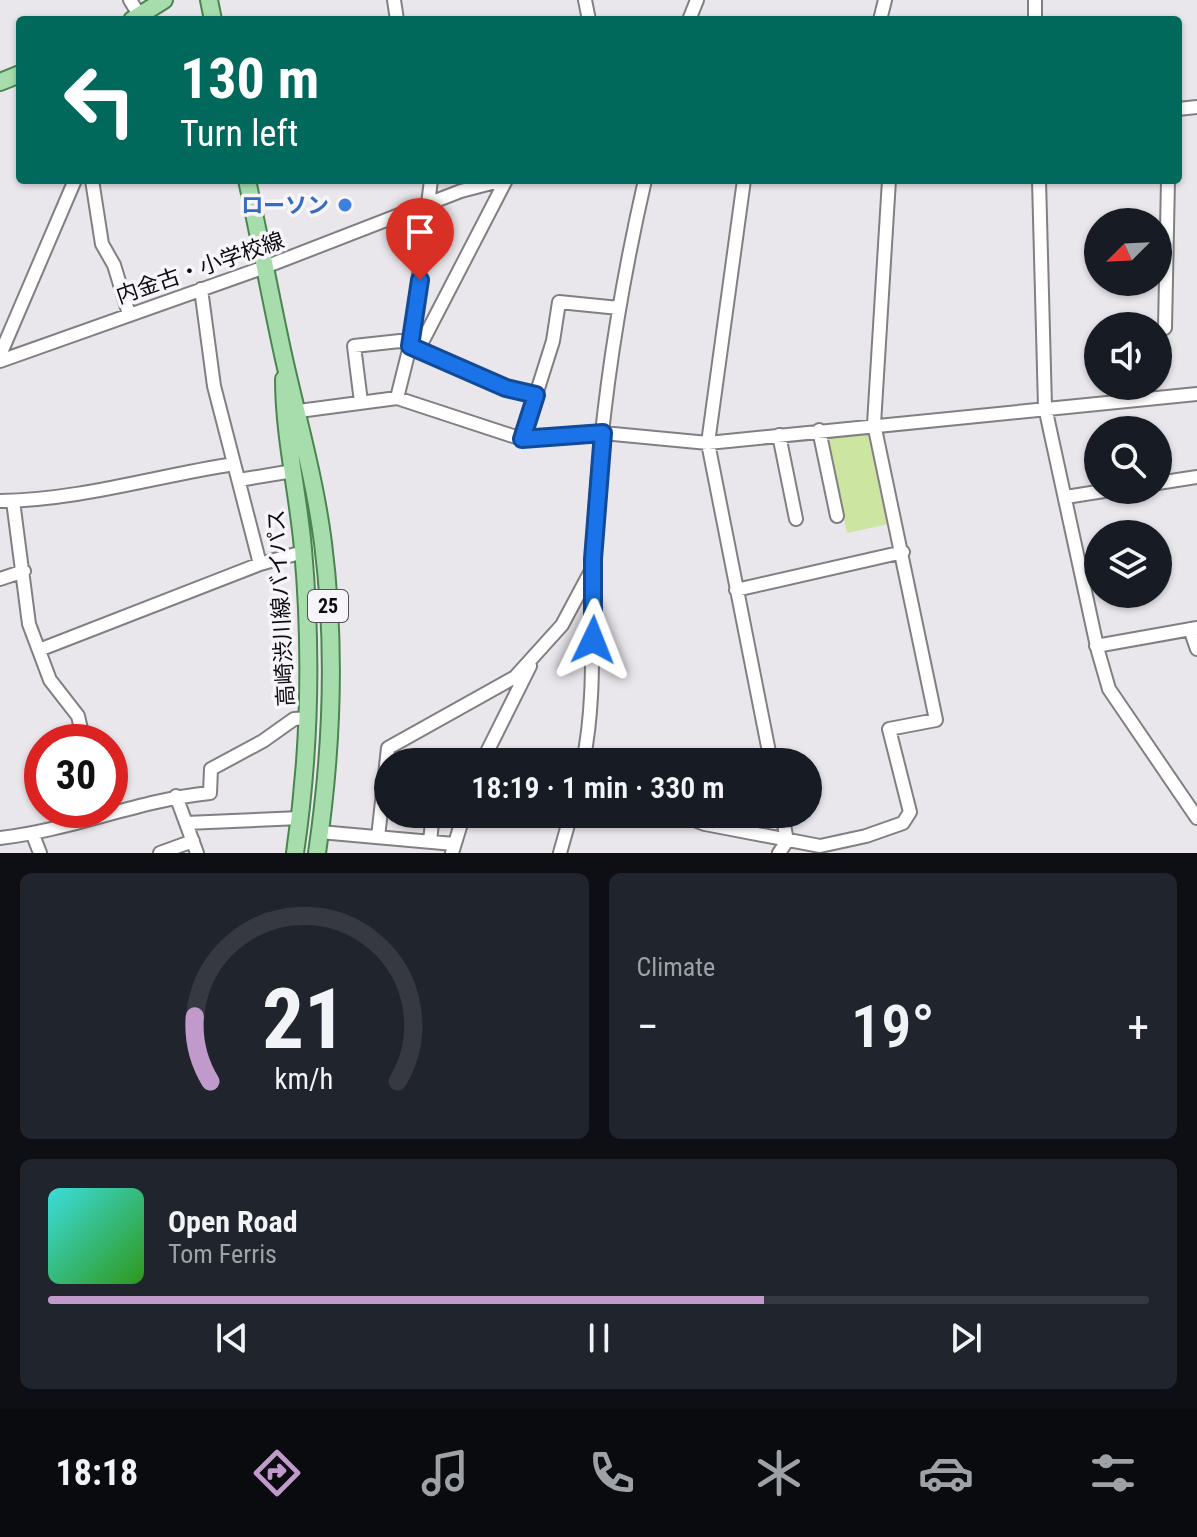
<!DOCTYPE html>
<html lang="en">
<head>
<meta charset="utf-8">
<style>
  body { margin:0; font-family:"Roboto Condensed","Noto Sans JP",sans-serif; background:#20242c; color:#f1f3f6; height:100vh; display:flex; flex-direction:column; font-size:30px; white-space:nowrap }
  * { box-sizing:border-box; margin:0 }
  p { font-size:26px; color:#9ea1a6 }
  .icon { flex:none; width:44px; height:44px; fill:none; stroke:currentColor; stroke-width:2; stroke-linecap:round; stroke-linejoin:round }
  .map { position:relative; height:853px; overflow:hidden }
  .side { display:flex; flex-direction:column; gap:20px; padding:20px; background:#0d0f14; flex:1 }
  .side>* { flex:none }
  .hud { position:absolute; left:16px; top:16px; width:1166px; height:168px; border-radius:8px; box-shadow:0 2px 6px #0004; background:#00695c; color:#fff; overflow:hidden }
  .needle { width:52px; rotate:246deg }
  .tools { position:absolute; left:1084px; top:208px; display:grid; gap:16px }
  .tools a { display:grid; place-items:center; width:88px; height:88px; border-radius:50%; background:#171b24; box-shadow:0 2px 6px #0004; font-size:40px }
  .speed { position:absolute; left:24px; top:724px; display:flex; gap:16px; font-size:40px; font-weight:700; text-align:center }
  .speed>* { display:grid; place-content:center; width:104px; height:104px; border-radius:50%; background:#171b24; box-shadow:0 2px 6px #0004; line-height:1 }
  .speed .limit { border:12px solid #d22; background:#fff; color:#111 }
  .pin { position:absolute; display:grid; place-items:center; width:68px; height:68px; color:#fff; margin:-82px -34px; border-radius:50% 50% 50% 0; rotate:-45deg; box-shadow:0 0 8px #0007 }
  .pin .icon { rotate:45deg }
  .me { position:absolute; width:88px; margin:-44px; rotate:2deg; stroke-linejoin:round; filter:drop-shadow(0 0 6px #0008) }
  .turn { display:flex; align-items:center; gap:28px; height:168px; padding:0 32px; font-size:36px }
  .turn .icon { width:104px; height:104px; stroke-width:2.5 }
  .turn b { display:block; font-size:56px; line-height:68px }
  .big { font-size:60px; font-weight:600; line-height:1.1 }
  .side .tile { flex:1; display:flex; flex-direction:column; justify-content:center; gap:12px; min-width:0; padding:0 28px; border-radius:12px; background:#20242c }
  .side .dial { align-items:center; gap:0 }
  .dial svg { height:208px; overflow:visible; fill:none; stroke:#363941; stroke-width:7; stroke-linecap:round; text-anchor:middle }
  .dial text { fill:#f1f3f6; stroke:none }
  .song { display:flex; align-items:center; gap:24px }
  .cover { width:96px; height:96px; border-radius:12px; background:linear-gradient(135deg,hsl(180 70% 55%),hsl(110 70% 35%)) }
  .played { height:8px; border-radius:4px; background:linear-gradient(90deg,#c19acc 65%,#363941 65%) }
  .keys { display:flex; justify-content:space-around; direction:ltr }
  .heat { display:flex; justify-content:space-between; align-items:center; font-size:44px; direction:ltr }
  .side .tiles { flex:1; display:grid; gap:20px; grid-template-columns:1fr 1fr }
  .tile:last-child { grid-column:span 2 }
  .trip { position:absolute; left:374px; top:748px; width:448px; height:80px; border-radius:40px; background:#171b24; box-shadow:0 2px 6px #0004; font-weight:600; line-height:80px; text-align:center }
  .menu { display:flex; height:128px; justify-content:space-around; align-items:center; background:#090b0e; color:#9ea1a6 }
  .menu .icon { width:56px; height:56px }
  .menu .selected { color:#c19acc }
  .menu b { font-size:36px; color:#f1f3f6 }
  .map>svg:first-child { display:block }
  .green { fill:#cce5a1 }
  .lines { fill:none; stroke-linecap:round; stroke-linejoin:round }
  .minor-casing { stroke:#817f83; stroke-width:16 }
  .major-casing { stroke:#4a8551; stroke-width:20 }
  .minor { stroke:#fff; stroke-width:12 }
  .major { stroke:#a7ddad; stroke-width:16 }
  .route-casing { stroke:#114b97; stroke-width:20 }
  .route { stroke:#1a73e8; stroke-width:14 }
  .shop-dot { fill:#3f7fe0; stroke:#f7f5fa; stroke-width:3 }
  .labels { text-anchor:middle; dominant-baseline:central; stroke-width:7; stroke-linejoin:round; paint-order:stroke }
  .shield { fill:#f7f5fa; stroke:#525154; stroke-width:2 }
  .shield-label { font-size:20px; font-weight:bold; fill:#0c0b0d }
  .shop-label { font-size:22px; font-weight:bold; fill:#366cbe; stroke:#f7f5fa; text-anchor:end }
  .street-label { font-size:22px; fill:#0c0b0d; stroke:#f7f5fa }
</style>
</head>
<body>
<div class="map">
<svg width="1197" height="853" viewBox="0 0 1197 853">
  <rect width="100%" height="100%" fill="#eae7ec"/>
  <path class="green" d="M869,431l20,93 -42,9 -21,-100z"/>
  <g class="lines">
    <g class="minor-casing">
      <path id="minor" d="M130,0l10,16
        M394,0l3,20
        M585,0l4,20
        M1035,0v20
        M689,20l8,-20
        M880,20l5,-20
        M1178,109l19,-2
        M92,180l10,64 12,21 15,49
        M744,180l-36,263 63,319
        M1039,180l6,227 53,244 11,38 88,129
        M201,289l13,97 46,178
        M1165,328l3,-148
        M419,348l87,40 30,7
        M0,355l75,-175
        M0,361l265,-94 196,-76 42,-11
        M397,398l13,-52 21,-166
        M361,402l-7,-56 46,-5 19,7 87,-168
        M299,411l98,-13 125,41 81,-6 105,10 489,-49
        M819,430l18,86
        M779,435l17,84
        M522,439l31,-98 6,-39 60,6
        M239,480l54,-9
        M1158,483l39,-6
        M1066,497l44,-7
        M0,501c80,-1 156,-25 234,-37
        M13,501l16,123 21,56 28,36 6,26
        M0,579l24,-8
        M736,590l167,-38
        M1190,629l7,20
        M1096,646l101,-18
        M39,650l221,-86 43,-12
        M482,762l48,-96
        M583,762c14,-67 7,-139 10,-207 5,-126 24,-253 52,-375
        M176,796l21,57
        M678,814l27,10 115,22 46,-10 37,-13 7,-11 -21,-83 47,-9 -62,-296 15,-244
        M186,823l114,-5
        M320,832l134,12
        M33,835l7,18
        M378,837l10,-89 127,-71 47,-52 31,-58
        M0,838c72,-8 138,-38 210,-45l1,-24 52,-28 31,-22 15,-1
        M430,841l3,-27
        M160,853l33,-12
        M452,853l12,-39
        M560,853l11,-39
        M779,853l8,-12 -5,-27"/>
    </g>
    <g class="major-casing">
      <path id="major" d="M209,0l4,20
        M132,20l32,-20
        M0,82l20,-8
        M247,180c13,60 24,120 37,179 14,62 31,121 39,184 13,102 9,208 -6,310
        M284,379c0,57 14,113 19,170 9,102 7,203 -8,304"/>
    </g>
    <use href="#minor" class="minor"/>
    <use href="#major" class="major"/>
  </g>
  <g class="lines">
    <g class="route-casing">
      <path id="route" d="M420,280l-10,66 96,42 30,7 -14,44 81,-6 -10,126v81"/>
    </g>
    <use href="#route" class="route"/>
  </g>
  <circle class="shop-dot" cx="345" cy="205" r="8"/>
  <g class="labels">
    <rect class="shield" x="308" y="590" width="40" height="32" rx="6"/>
    <g class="shield-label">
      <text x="328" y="606">25</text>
    </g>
    <g class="shop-label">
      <text x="329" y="205">ローソン</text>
    </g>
    <g class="street-label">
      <text transform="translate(200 268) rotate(-19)">内金古・小学校線</text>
      <text transform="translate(281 608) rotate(-93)">高崎渋川線バイパス</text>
    </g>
  </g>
</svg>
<div class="tools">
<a><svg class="needle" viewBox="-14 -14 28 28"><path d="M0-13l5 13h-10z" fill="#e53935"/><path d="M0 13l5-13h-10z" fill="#9ea1a6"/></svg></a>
<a><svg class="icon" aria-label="sound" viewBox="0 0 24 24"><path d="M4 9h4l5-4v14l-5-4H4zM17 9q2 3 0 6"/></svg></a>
<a><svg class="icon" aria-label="search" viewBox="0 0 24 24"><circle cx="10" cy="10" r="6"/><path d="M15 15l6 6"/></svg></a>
<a><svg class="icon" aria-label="layers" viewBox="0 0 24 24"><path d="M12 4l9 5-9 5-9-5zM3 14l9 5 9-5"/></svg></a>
</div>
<div class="speed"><div class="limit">30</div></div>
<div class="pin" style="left:420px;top:280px;background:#d93025"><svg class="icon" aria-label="arrive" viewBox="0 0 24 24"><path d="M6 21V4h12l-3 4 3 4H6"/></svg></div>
<svg class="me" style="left:593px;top:640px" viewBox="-20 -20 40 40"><path d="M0-17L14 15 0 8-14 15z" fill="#1a73e8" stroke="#fff" stroke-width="4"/></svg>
<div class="trip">18:19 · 1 min · 330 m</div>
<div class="hud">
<div class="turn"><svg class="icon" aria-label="left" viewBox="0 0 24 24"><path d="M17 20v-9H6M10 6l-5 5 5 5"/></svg><div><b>130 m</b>Turn left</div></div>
</div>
</div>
<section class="side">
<div class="tiles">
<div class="tile dial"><svg viewBox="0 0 100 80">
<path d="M14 69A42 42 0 1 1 86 69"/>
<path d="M14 69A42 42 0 0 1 8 44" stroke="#c19acc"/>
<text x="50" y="56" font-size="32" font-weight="700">21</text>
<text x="50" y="72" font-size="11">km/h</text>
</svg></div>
<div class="tile"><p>Climate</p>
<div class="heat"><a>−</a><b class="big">19°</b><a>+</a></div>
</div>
<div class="tile">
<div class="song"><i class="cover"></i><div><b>Open Road</b><p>Tom Ferris</p></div></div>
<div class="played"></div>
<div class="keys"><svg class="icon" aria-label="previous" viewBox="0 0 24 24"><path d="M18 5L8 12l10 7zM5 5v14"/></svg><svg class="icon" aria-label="pause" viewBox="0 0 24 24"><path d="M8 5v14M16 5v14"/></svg><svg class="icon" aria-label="next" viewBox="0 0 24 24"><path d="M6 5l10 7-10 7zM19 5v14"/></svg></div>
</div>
</div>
</section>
<nav class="menu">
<b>18:18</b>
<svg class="icon selected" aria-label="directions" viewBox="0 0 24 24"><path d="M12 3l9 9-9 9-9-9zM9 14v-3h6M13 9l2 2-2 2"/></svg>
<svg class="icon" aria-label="music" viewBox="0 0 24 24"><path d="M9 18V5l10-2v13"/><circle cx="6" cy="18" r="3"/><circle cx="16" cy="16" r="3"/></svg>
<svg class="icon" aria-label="phone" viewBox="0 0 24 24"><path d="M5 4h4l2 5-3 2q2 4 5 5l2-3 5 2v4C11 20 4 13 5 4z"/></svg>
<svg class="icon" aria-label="climate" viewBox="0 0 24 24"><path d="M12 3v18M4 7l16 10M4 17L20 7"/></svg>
<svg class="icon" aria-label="car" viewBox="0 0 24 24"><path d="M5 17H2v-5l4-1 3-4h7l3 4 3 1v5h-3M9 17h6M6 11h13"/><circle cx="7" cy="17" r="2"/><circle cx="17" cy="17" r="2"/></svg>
<svg class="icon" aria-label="filters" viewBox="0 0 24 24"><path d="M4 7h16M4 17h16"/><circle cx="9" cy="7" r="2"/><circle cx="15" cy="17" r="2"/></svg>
</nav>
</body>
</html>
